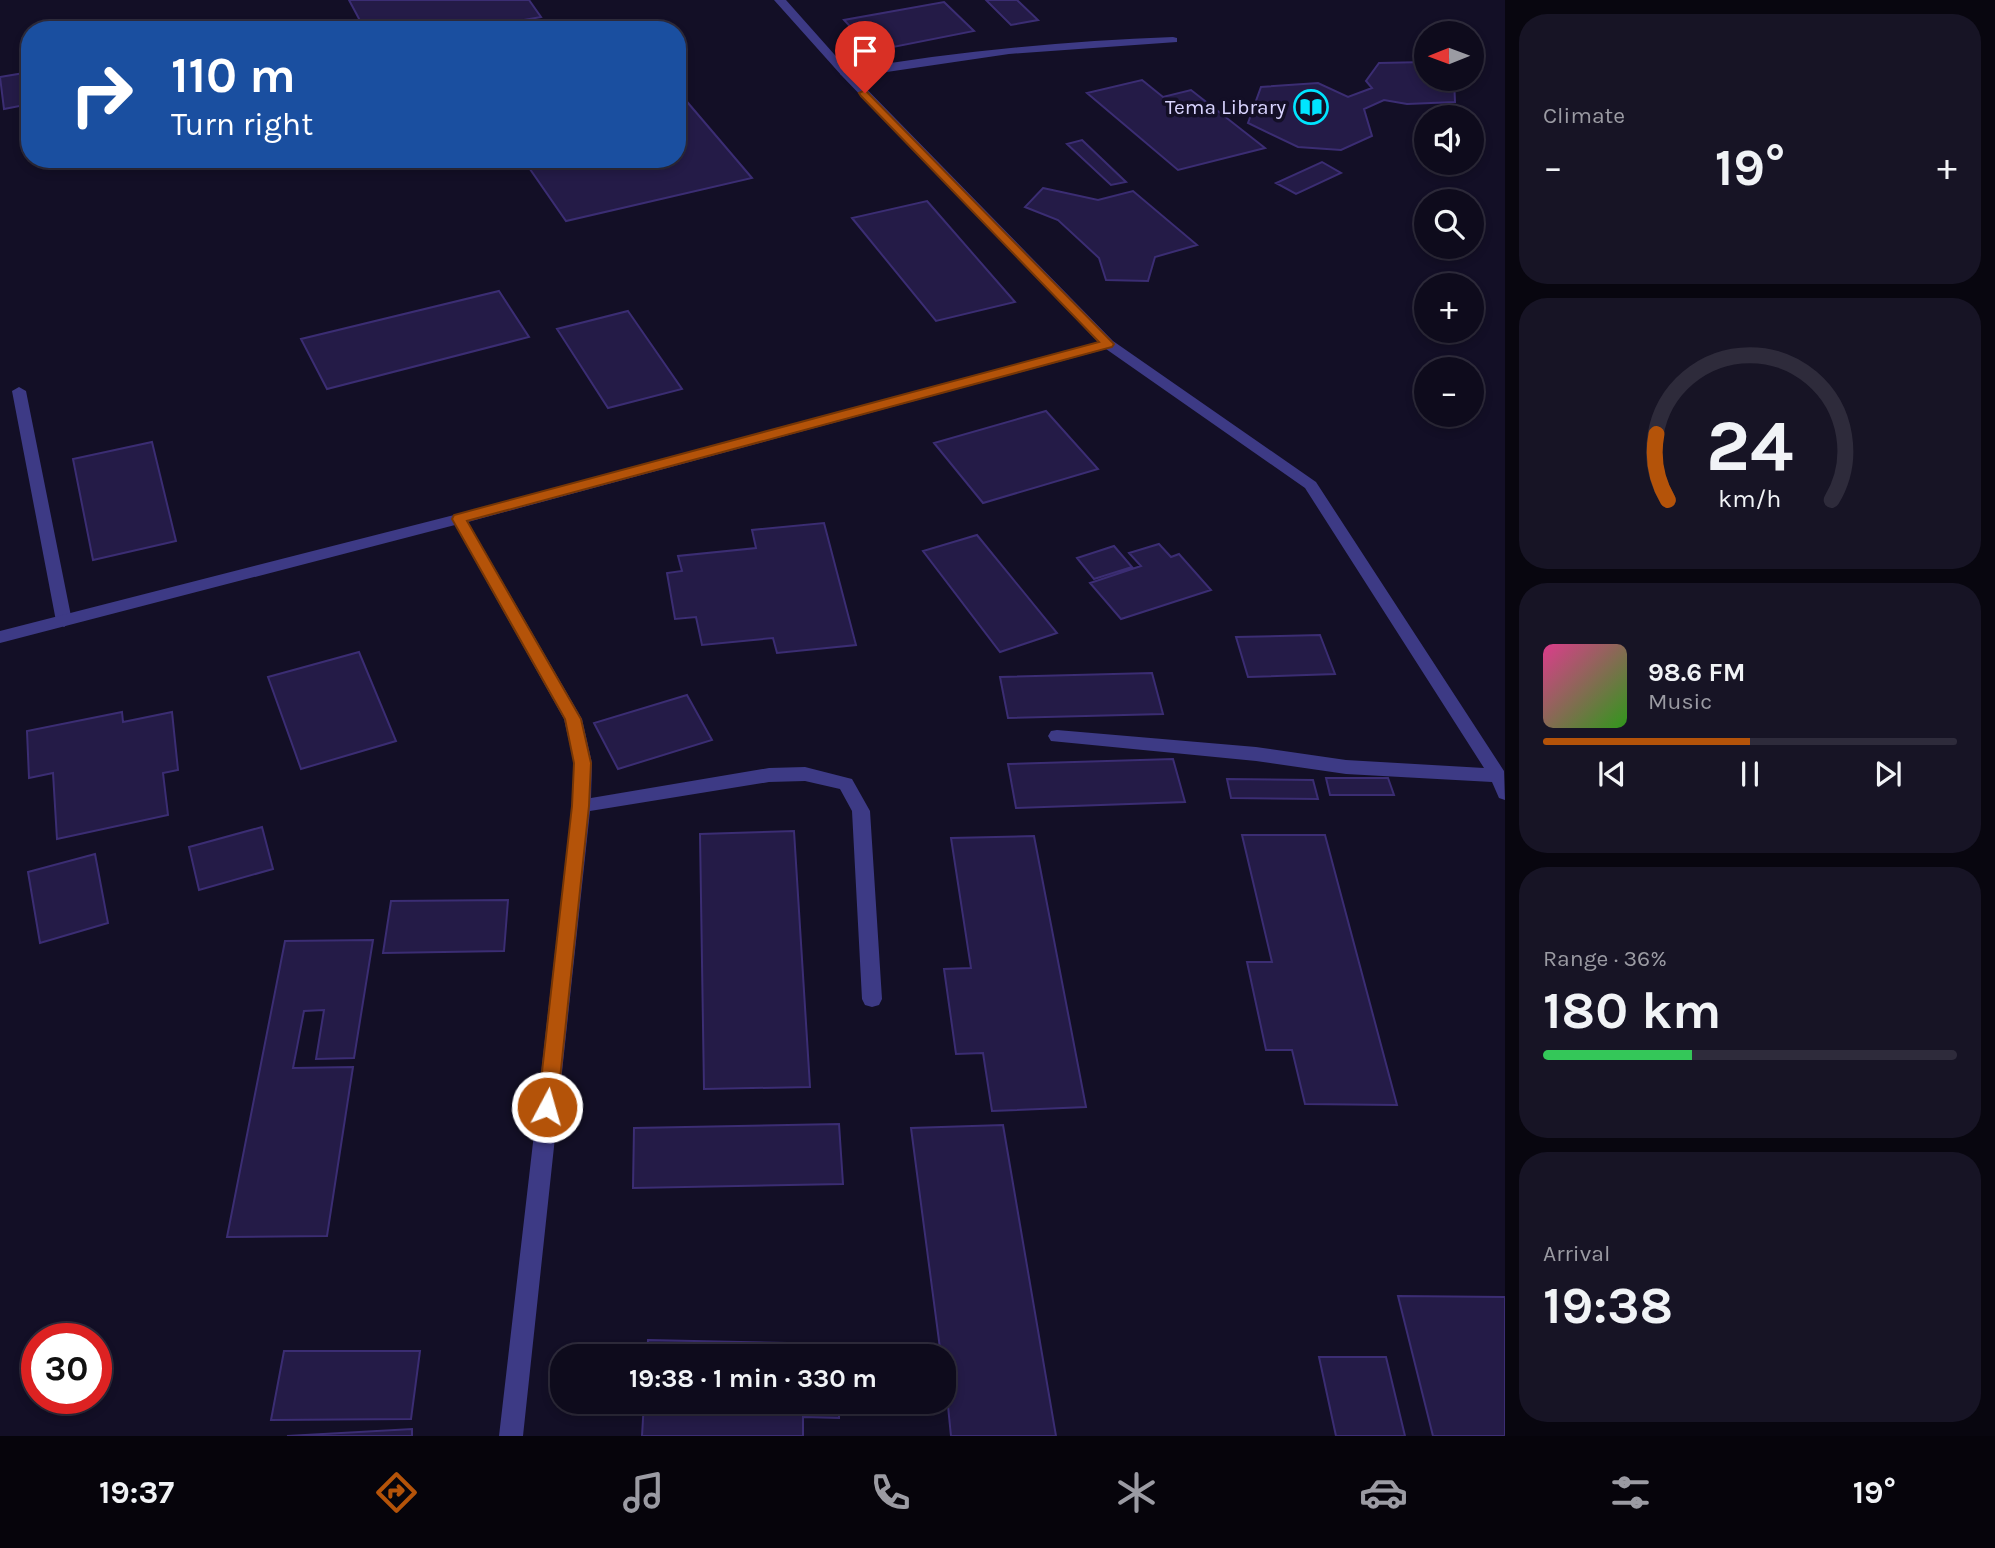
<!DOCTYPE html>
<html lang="en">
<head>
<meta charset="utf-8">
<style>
  body { margin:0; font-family:Karla,sans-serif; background:#171425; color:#f1f3f6; height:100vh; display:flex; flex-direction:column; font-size:26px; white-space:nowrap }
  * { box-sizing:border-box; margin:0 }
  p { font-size:23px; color:#9b9ba3 }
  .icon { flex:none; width:38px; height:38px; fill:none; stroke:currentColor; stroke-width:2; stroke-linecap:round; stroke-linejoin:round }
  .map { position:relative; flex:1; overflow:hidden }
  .side { display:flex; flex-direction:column; gap:14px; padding:14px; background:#08060f; width:490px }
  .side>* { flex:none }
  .banner { position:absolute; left:21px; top:21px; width:665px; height:147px; border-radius:28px; box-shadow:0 4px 10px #0003,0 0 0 2px #2e2b3b; background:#1a4fa0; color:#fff; overflow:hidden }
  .needle { width:46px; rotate:269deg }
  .buttons { position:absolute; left:1414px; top:21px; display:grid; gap:14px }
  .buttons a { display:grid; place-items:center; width:70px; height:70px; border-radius:50%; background:#0e0b1c; box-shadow:0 4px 10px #0003,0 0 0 2px #2e2b3b; font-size:35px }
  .speed { position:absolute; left:21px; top:1323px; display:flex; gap:14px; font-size:35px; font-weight:700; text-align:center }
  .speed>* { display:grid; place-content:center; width:91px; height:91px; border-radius:50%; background:#0e0b1c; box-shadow:0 4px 10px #0003,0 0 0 2px #2e2b3b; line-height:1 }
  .speed .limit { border:10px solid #d22; background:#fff; color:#111 }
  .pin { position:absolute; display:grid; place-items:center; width:60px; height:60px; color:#fff; margin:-72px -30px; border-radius:50% 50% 50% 0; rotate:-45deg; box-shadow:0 0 7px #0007 }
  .pin .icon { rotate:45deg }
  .me { position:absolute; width:77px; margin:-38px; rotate:6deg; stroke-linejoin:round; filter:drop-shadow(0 0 5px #0008) }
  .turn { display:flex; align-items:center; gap:24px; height:147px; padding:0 35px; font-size:32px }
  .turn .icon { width:91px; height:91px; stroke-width:2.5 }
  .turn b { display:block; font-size:49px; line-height:60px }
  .big { font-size:52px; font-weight:700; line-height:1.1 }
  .side .tile { flex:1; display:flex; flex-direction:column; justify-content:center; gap:10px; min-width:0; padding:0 24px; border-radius:28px; background:#171425 }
  .side .dial { align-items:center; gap:0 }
  .dial svg { height:182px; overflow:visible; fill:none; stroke:#2e2b3b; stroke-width:7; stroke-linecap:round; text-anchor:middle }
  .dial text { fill:#f1f3f6; stroke:none }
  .song { display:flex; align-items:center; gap:21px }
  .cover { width:84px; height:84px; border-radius:10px; background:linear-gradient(135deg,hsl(330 70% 55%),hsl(110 70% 35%)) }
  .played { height:7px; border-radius:4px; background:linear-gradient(90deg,#b45309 50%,#2e2b3b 50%) }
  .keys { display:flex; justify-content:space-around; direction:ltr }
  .heat { display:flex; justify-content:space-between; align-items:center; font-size:38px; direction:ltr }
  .charge { height:10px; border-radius:5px; background:linear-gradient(90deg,#34c759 36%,#2e2b3b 0) }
  .trip { position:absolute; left:550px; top:1344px; width:406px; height:70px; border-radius:28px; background:#0e0b1c; box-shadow:0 4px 10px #0003,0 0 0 2px #2e2b3b; font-weight:700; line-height:70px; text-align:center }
  .dock { display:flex; height:112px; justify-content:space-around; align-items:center; background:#06040b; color:#9b9ba3 }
  .dock .icon { width:49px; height:49px }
  .dock .selected { color:#b45309 }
  .dock b { font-size:32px; color:#f1f3f6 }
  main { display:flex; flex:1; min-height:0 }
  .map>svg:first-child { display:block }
  .building { fill:#241b47; stroke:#3b2d73; stroke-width:2 }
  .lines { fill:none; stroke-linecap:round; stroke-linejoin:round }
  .service { fill:#3d3a85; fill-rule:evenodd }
  .minor { fill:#3d3a85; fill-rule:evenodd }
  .route { fill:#b45309; stroke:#753606; stroke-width:2 }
  .labels { text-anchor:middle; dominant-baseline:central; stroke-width:7; stroke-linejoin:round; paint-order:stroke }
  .far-poi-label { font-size:21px; fill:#d9d4ff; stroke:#130f26; text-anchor:end }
</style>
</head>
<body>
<main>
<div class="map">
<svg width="1505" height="1436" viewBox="0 0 1505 1436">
  <rect width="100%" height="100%" fill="#130f26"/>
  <path class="building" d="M349,0h180l12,17 -74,13h-102z
    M986,0h31l21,20 -27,5z
    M944,2l30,29 -101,20 -29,-31z
    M1426,62v17h28l1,23 -48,2 -23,-4 -20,9 8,27 -31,14 -43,-3 -50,-24 13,-36 57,-4 30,14 24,-9 -6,-7 13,-18z
    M30,72v32l-26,5 -4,-32z
    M1142,80l21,17 28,-7 74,58 -87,22 -91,-77z
    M677,90l75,88 -186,43 -43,-62h154z
    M1082,140l44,42 -15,3 -44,-41z
    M1322,162l19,11 -45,21 -20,-11z
    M1043,188l55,12 35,-9 64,54 -42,12 -7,24 -42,-1 -7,-22 -41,-38 -33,-13z
    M927,201l88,101 -79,19 -84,-103z
    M499,291l30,46 -202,52 -26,-50z
    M628,311l54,78 -74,19 -51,-79z
    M1046,411l52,58 -115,34 -49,-60z
    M152,442l24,99 -83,19 -20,-101z
    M824,523l32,122 -79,8 -4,-15 -71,7 -6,-28 -21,2 -8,-46 15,-2 -4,-15 78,-8 -4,-18z
    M977,535l80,98 -57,19 -77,-101z
    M1159,544l12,13 8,-3 32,36 -90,29 -31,-36 51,-17 -12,-13z
    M1114,546l18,21 -38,12 -17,-21z
    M1320,635l15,39 -87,3 -12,-40z
    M359,652l37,89 -95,28 -33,-92z
    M1152,673l11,41 -155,4 -8,-41z
    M687,695l25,45 -94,29 -24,-46z
    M122,712l1,10 49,-10 6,58 -15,3 5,42 -111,24 -4,-66 -24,5 -2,-47z
    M1173,759l12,43 -169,6 -8,-44z
    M1326,778h62l6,17h-64z
    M1227,779l86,1 5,19 -87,-1z
    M262,827l11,42 -74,21 -10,-43z
    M794,831l16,256 -106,2 -4,-255z
    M1242,835h83l72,270 -92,-1 -13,-54h-26l-19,-88h25z
    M1034,836l52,271 -94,4 -9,-58 -27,1 -12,-85 27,-1 -20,-130z
    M95,854l13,69 -68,20 -12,-71z
    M508,900l-4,51 -121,2 8,-52z
    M373,940l-19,118 -38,1 8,-49 -20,1 -11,57 60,-1 -26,169 -100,1 58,-296z
    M839,1124l4,60 -210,4 1,-60z
    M1003,1125l53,311h-105l-8,-80h-2l-30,-228z
    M1398,1296l107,1v139h-72z
    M648,1340l190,4v12h-191z
    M284,1351h136l-9,68 -140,1z
    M1319,1357h67l19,79h-69z
    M644,1402h195v16l-36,-1v19h-161z
    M412,1429v7h-125z"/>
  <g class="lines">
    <path class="service" d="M1173,37l4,1v4l-168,12 -163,24 -6,-4 6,-4c108,-18 217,-29 327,-33z
      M19,387l7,4 46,230 -8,6 -8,-6 -44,-230z"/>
    <path class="minor" d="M774,0h12l64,72 263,269 203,141 188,289 1,29 -6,-2 -7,-16 -146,-8 -90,-13 -205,-20 -3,-5 3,-5 6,-1 199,17 90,13 138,8 -179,-280 -199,-139 -638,173 114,197 10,44 -1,35 178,-30 36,-1 47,12 18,32 12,188 -3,6 -7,2 -7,-2 -3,-6 -10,-188 -12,-22 -35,-8 -36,1 -179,29 -67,625h-24l73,-630 2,-43 -10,-44 -109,-194 -455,118v-12l458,-117 640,-172 -256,-266z"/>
  </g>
  <path class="route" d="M865,90l249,254 -2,3 -645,174 114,198 10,44 -2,43 -32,301 -3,6 -7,3 -6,-3 -3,-6 34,-301 2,-43 -9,-44 -113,-200 2,-4 645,-173 -238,-246 -2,-3z"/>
  <defs>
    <g id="library-ring" transform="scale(1.75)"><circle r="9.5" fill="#130f26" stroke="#00e5ff" stroke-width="1.5"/><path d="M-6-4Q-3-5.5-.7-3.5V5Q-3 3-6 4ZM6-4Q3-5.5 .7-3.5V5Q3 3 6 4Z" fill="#00e5ff"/></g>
  </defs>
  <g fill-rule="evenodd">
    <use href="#library-ring" x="1311" y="107"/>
  </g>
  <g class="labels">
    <g class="far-poi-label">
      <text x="1286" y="107">Tema Library</text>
    </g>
  </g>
</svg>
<div class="buttons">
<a><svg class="needle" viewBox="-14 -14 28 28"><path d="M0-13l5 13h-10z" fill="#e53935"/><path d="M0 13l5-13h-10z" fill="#9b9ba3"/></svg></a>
<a><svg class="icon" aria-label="sound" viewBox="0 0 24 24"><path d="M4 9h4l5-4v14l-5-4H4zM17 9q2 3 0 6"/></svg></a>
<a><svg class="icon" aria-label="search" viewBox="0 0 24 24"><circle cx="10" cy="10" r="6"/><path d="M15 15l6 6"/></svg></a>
<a>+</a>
<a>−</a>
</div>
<div class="speed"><div class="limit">30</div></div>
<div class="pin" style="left:865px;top:93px;background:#d93025"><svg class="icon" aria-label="arrive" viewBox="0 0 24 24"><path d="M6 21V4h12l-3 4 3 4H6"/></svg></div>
<svg class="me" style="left:547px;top:1107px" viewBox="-20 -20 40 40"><circle r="17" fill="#b45309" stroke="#fff" stroke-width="3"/><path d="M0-11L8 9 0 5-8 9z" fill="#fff"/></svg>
<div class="trip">19:38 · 1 min · 330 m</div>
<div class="banner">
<div class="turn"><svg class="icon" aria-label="right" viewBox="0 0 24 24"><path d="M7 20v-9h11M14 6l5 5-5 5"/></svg><div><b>110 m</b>Turn right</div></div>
</div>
</div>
<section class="side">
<div class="tile"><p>Climate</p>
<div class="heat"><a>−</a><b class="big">19°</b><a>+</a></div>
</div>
<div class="tile dial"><svg viewBox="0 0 100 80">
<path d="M14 69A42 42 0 1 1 86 69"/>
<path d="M14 69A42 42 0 0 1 9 40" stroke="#b45309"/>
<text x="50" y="56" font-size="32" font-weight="700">24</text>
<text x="50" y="72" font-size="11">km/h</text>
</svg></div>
<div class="tile">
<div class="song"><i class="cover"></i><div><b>98.6 FM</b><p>Music</p></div></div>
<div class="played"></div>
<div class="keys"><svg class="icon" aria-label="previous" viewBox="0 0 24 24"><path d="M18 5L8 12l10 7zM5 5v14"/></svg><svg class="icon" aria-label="pause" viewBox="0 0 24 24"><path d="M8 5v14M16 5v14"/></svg><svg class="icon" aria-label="next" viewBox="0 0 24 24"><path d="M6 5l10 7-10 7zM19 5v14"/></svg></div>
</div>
<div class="tile"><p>Range · 36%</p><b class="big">180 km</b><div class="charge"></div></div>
<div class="tile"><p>Arrival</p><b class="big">19:38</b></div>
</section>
</main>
<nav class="dock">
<b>19:37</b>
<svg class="icon selected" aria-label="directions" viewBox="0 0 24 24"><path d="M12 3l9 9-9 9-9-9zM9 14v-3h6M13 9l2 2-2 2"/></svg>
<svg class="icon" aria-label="music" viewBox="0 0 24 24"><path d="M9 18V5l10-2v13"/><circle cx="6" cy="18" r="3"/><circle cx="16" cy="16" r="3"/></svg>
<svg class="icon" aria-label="phone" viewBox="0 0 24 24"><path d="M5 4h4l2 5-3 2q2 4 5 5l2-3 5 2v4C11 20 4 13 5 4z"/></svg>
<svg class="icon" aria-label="climate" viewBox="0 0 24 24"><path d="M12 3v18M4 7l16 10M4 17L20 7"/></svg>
<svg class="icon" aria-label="car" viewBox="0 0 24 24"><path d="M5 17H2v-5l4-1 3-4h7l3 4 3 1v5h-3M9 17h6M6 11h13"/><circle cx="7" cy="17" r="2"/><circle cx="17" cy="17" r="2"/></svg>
<svg class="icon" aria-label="filters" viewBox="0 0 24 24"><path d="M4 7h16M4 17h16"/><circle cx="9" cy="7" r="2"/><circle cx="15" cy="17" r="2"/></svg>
<b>19°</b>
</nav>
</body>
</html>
